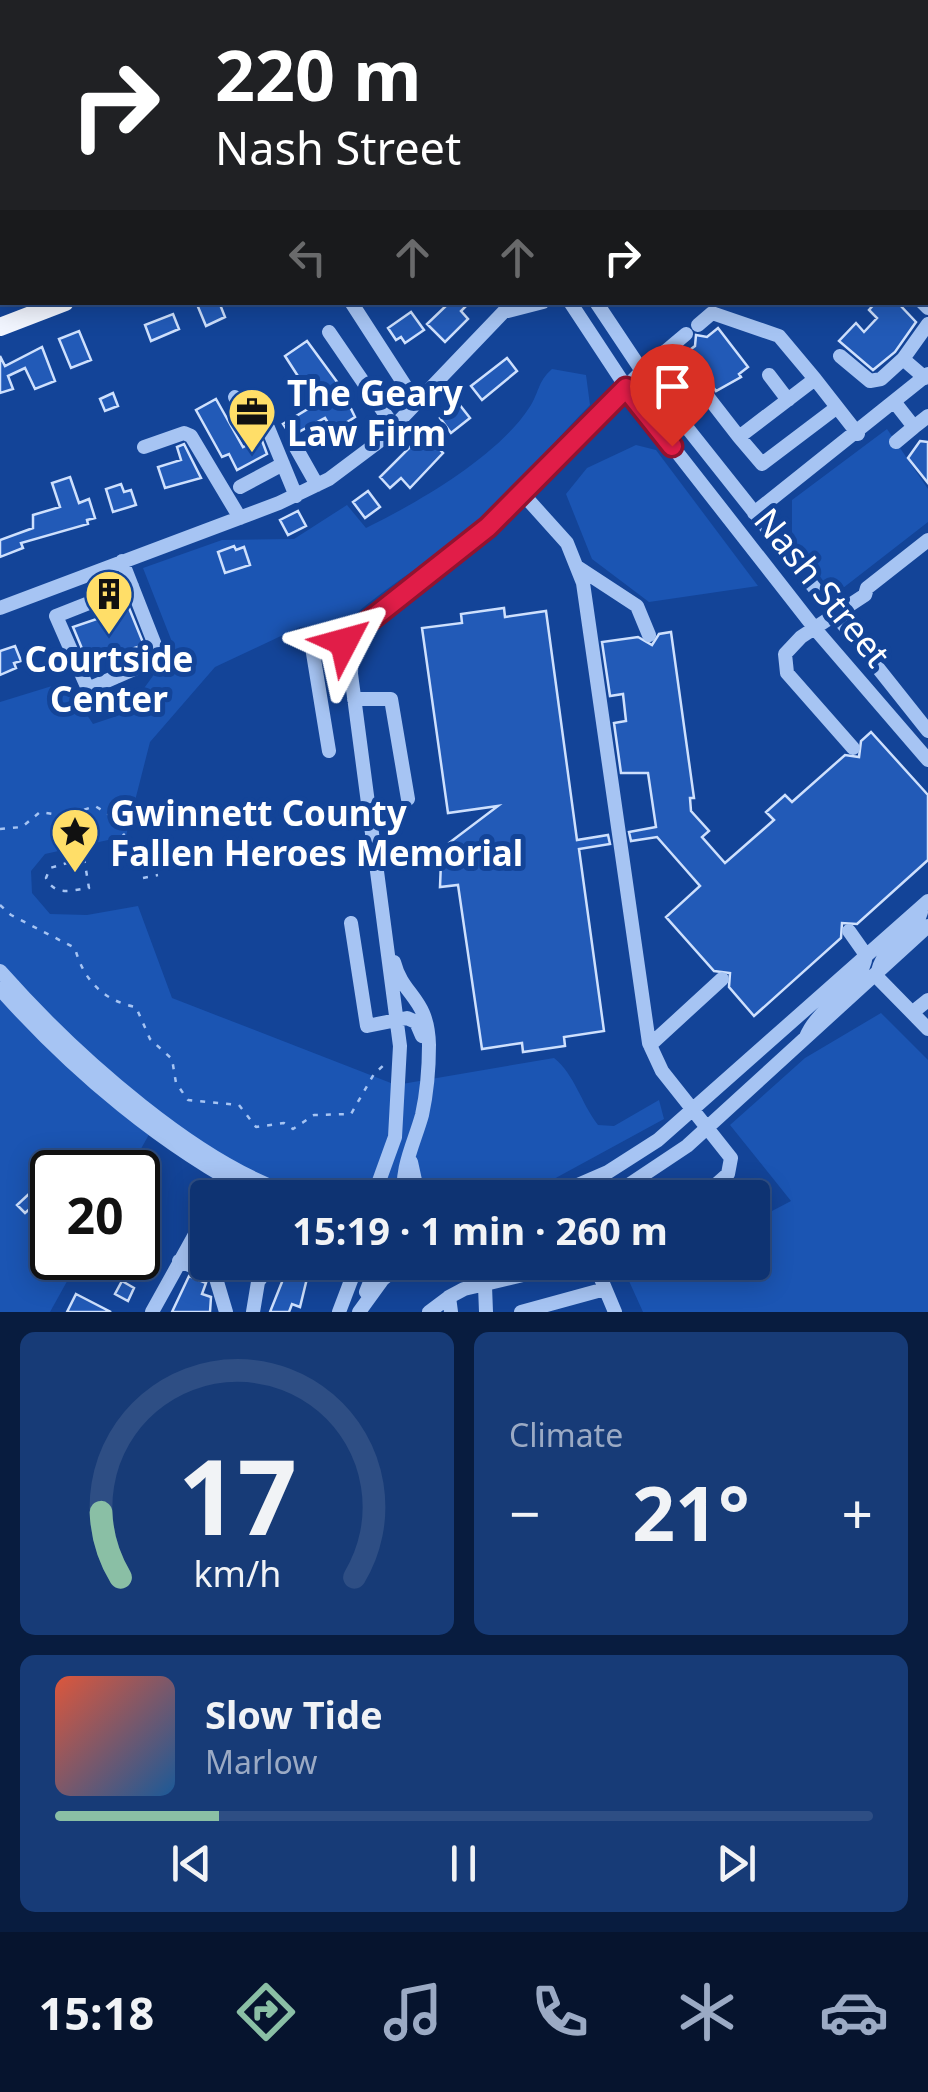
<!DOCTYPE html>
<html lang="en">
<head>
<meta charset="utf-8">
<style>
  body { margin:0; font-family:"Noto Sans",sans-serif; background:#173b77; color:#f1f3f6; height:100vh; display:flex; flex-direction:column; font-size:38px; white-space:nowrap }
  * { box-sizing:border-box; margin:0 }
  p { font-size:32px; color:#9baac4 }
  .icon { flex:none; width:55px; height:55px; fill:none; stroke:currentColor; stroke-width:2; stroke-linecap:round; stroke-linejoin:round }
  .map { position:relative; height:1312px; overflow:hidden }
  .sheet { display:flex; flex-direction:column; gap:20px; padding:20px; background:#081c3f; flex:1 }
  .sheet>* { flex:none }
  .guide { position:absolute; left:0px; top:0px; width:930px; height:305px; box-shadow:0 5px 25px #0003,0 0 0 2px #2e4e84; background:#202124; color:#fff; overflow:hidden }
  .speed { position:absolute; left:30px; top:1150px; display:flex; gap:20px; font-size:50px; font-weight:700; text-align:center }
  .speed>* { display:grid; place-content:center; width:130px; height:130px; border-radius:50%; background:#0e3372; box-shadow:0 5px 25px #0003,0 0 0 2px #2e4e84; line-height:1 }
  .speed .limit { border:5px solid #111; border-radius:15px; background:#fff; color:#111 }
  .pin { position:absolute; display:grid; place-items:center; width:85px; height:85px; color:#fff; margin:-102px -42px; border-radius:50% 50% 50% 0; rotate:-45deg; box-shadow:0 0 10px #0007 }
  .pin .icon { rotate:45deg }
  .me { position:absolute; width:110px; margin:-55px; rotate:51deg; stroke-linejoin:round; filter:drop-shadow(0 0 8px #0008) }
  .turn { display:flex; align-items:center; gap:35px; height:210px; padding:0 50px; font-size:45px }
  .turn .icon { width:130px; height:130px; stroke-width:2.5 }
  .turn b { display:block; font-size:70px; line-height:85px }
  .lanes { display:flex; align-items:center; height:95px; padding:0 50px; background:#0003; justify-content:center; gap:50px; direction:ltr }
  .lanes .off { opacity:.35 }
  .big { font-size:75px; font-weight:700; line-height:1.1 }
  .sheet .tile { flex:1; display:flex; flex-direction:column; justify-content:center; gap:15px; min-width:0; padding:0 35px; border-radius:15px; background:#173b77 }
  .sheet .dial { align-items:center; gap:0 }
  .dial svg { height:260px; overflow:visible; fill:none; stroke:#2e4e84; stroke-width:7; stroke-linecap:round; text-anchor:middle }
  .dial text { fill:#f1f3f6; stroke:none }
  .song { display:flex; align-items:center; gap:30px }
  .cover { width:120px; height:120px; border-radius:15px; background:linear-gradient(135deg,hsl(10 70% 55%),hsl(210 70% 35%)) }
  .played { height:10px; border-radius:5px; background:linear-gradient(90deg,#8abfa5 20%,#2e4e84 20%) }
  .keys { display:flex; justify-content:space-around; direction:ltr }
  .heat { display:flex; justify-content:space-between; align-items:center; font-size:55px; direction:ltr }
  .sheet .tiles { flex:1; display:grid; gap:20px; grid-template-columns:1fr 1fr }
  .tile:last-child { grid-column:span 2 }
  .trip { position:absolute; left:190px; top:1180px; width:580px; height:100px; border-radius:10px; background:#0e3372; box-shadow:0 5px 25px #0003,0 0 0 2px #2e4e84; font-weight:700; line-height:100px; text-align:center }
  .menu { display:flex; height:160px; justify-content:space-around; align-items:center; background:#06142e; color:#9baac4 }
  .menu .icon { width:70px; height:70px }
  .menu .current { color:#8abfa5 }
  .menu b { font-size:45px; color:#f1f3f6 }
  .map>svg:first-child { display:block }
  .green { fill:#1b55b3 }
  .building { fill:#225ab7; stroke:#cee0fd; stroke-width:2.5 }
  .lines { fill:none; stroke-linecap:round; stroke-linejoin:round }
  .path { stroke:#a6c4f3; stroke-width:2.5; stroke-dasharray:5 8; stroke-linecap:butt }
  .minor { stroke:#a6c4f3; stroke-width:14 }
  .major { stroke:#f2f6ff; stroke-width:18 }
  .route-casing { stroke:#92132f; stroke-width:25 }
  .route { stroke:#e11d48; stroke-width:18 }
  .labels { text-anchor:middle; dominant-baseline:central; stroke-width:10; stroke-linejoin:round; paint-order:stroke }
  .poi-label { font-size:35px; font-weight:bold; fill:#fff; stroke:#134498; text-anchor:start }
  .street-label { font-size:35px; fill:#fff; stroke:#134498 }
</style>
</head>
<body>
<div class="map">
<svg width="928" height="1312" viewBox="0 0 928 1312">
  <rect width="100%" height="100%" fill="#134498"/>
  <path class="green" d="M552,369l34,6 4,30c-38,38 -72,82 -112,117 -43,37 -93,64 -135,103l-43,2 -85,40 -65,75 -24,94 -81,18 -14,17 1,22 18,21 37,1 51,-9 34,92 224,87 158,-27c21,17 27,45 44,67l16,1 45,-26 5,19 -145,79 -162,-4 -139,-25 -62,-47 -28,50h-76v86h28l-30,54h-50v-610l65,-20 28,42 33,-11 48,-66 -31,-79 79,-28 72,-1 53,-34 19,23c51,-25 131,-71 163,-120 10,-14 8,-26 23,-39z
    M887,429l41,60v33l-85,66 -16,-2 -35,-48v-38z
    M636,445l20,5 102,136 -109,16 -57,-43 -26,-65 21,-26z
    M881,1013l47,47v252h-285l-14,-31 38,-18 85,-1 1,-41 38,-20 -61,-76 75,-67z"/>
  <path class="building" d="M196,302h23l6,15 -19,9z
    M450,302h20l-9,9 7,8 -23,23 -18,-18z
    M876,302h21l19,20 -21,30 -22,18 -34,-29 17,-18 8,9 13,-14 -8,-8z
    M411,312l13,18 -19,13 -4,-6 -5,3 -8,-12z
    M173,314l6,15 -28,12 -6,-16z
    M718,328l30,39 -9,7 2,3 -25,14 -29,-39 8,-6 1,-11 11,2z
    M79,331l12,29 -20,8 -12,-29z
    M307,341l33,45 15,31 -22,14 -8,-13 -34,18 -8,-12 33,-20 -31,-48z
    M42,347l13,34 -20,8 -10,-21 -17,8 5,13 -13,4v-37l5,10z
    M507,358l10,13 -35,29 -11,-14z
    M113,393l5,13 -13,5 -5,-12z
    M216,399l27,48 18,-9 6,16 -30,16 -8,-16 -7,3 -26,-47z
    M459,404l11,14 -19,15 -11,-15z
    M424,433l19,20 -33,35 -9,-10 -11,10 -10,-11z
    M920,441l8,1v41l-20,-25z
    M184,444l17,34 -36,10 -7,-21 23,-7 -4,-13z
    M70,477l9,26 10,-4 6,19 -8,2 1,4 -67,19 2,5 -23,9v-17l33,-12v-13l27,-8 -8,-24z
    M121,484l3,8 7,-2 5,15 -23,7 -7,-23z
    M368,491l12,16 -15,11 -12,-16z
    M298,511l8,15 -18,9 -8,-15z
    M234,546l2,4 8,-3 6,18 -25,8 -7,-21z
    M129,608l15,37 -56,18 -15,-36z
    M504,608l1,9 41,-6 31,229 31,-5 2,9 -31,5 25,182 -40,6 1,9 -42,6 -1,-9 -40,6 -24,-164 -18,2 1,-25 8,-19 49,-37 -50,7 -26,-185 40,-5 -1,-9z
    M671,632l23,166h-4l1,13 18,20 -7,6 23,26 49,-43 -8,-8 19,-17 7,7 53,-47 14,2 2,-16 10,-9 57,63v65l-71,64 -15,-1 -1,15 -87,78 -25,-29 1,-14 -16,-2 -48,-54 34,-31 -43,-49 -26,4 -2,-9 27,-5 -8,-54h-27l-7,-50 12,-2 -3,-27 -13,2 -8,-54 36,-5 14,8 7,-11z
    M15,646l6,15 -7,2 2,5 -16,7v-24z
    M31,1192l8,9 -14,12 -8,-8z
    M290,1262l20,4 -10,41 -8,-3 -3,8h-19z
    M189,1276l17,7 -4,11 9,3 -1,15h-38z
    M122,1281l12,7 -6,13 -13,-7z
    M76,1294l35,18h-44z"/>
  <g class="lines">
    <path class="path" d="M0,829l22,-2 18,-15 26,4 29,-10 18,11 22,36
      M139,847l16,-1
      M84,858l5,30c-17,2 -34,9 -43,-10l4,-10z
      M143,878l15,-3
      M0,905l11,10 64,33c8,31 28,53 61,59l14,32 22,20 4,24 12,17 51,5 17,22 28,-4 9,6 21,-14 37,-1 23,-40 12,-11"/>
    <path class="minor" d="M163,0l1,2
      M518,0v2
      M641,0l6,2
      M881,0l5,2
      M419,2l6,-2
      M479,2l16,-2
      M615,2l2,-2
      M717,2l1,-2
      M774,2l1,-2
      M0,223l2,6
      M351,302l66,102
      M570,302l56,85 190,243 112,130
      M596,302l46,69 286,360
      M922,302l6,6
      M508,311l35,-9
      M329,332l65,95
      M661,356l10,-1 9,6 59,76 76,-58 -36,-43 -67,-23 -14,12
      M840,356l30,25 11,-2 22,-20 22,19
      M903,359l25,-35
      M769,375l19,25
      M815,379l43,55
      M235,397l18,27 15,4 28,68
      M896,404l18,23 14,-11
      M739,437l23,27 74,-56
      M896,442l18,-15
      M295,446l22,39
      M144,447l40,-14 7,3 49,82
      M240,487l43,-23
      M522,493l45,50 16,40 66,460 13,28 69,87 -3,16 -27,24
      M754,513l174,-139
      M122,561l33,84 -5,17 -62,27 -32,-73 76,-30
      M579,568l58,38 12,29
      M0,608l279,-105 50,-24 52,-39 132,-138
      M354,699h37l17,100
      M853,748l-66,-75 -2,-19 16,-17 64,-42 2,-7 61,-48
      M329,751l-17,-104 40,-4
      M921,912c-8,27 -41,33 -44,65l51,52
      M351,923l16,103 40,-8 9,4 6,14
      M394,962c9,35 34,35 35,83 0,24 -2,47 -7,70 -7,26 -23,56 -17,83
      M0,971c70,79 205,204 308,227
      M0,989c74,83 164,159 263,209
      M913,1012l15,-12
      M806,1037c13,-32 56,-47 60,-82l-17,-24
      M650,1045l72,-66
      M411,1162l5,23 9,13
      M374,1195l21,-58 5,-91 -49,-372 1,-31 13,-18 122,-98 155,-156 44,-37
      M215,1198l12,-20
      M548,1198l60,-26 50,-32 270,-239
      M609,1198l78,-52 241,-220
      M179,1261l36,14
      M222,1262l-7,13 11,37
      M594,1262l21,50
      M485,1286l1,26
      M366,1292l12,-30
      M152,1312l56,-101
      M253,1312l5,-30 14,-20
      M339,1312l19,-50
      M359,1312l24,-33 21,-17
      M429,1312l20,-15
      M451,1312l-2,-15 15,-8 113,-27
      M521,1312l84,-23"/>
    <path class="major" d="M314,2l7,-2
      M583,2l1,-2
      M0,120h2
      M0,327l65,-25"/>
  </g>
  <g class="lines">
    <g class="route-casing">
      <path id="route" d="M344,642l8,2 12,-19 124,-98 138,-139 46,58"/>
    </g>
    <use href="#route" class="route"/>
  </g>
  <defs>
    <g id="office-pin" transform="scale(2.5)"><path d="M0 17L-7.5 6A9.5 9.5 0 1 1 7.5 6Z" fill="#ffde68" stroke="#134498"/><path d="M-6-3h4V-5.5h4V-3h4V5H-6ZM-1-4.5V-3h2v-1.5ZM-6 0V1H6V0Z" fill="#111"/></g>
    <g id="building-pin" transform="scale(2.5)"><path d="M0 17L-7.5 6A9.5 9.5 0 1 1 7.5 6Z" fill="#ffde68" stroke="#134498"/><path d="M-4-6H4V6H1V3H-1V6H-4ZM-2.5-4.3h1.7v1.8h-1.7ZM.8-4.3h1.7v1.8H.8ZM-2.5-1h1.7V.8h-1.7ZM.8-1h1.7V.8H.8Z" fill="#111"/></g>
    <g id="sight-pin" transform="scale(2.5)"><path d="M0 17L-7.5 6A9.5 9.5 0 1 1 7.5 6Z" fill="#ffde68" stroke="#134498"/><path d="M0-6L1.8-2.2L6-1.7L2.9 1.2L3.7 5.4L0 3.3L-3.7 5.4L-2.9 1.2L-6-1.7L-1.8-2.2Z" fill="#111"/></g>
  </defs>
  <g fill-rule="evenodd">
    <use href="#office-pin" x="252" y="412"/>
    <use href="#building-pin" x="109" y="594"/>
    <use href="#sight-pin" x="75" y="832"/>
  </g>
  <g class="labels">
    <g class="poi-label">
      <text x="287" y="392">The Geary<tspan x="287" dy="40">Law Firm</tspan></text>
      <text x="109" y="658" text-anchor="middle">Courtside<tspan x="109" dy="40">Center</tspan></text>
      <text x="110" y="812">Gwinnett County<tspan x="110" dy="40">Fallen Heroes Memorial</tspan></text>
    </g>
    <g class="street-label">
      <text transform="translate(823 587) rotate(51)">Nash Street</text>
    </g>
  </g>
</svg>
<div class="speed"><div class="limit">20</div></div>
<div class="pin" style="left:672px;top:446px;background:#d93025"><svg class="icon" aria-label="arrive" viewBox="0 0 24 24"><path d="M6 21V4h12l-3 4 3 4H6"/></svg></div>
<svg class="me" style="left:344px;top:642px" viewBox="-20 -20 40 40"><path d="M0-17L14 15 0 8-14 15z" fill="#e11d48" stroke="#fff" stroke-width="4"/></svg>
<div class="trip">15:19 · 1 min · 260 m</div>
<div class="guide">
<div class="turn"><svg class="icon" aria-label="right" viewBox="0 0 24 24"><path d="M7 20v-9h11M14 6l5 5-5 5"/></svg><div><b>220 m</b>Nash Street</div></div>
<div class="lanes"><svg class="icon off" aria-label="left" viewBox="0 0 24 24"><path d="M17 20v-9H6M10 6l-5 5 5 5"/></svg><svg class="icon off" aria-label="ahead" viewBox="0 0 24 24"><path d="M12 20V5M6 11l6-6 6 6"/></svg><svg class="icon off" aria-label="ahead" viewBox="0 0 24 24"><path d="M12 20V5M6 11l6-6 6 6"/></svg><svg class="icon" aria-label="right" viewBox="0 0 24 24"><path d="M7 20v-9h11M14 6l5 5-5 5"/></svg></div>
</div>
</div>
<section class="sheet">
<div class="tiles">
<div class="tile dial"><svg viewBox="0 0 100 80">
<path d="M14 69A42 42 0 1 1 86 69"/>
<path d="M14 69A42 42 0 0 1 8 49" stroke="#8abfa5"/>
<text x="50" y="56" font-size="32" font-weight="700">17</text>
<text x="50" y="72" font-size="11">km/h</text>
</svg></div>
<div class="tile"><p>Climate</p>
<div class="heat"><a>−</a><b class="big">21°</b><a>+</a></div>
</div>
<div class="tile">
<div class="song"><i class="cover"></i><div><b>Slow Tide</b><p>Marlow</p></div></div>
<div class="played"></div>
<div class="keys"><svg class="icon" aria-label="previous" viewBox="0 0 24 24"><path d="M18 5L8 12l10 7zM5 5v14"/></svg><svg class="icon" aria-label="pause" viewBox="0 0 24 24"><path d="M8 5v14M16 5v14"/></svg><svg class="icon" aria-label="next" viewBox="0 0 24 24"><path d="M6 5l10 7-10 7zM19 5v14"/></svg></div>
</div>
</div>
</section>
<nav class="menu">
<b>15:18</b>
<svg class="icon current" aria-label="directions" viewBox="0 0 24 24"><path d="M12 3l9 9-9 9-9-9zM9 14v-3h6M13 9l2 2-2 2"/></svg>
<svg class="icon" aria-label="music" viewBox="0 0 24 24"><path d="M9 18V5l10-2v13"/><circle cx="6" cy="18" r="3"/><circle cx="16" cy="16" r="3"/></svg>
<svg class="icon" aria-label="phone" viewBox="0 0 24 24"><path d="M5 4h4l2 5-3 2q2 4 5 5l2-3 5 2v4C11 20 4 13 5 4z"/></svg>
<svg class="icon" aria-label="climate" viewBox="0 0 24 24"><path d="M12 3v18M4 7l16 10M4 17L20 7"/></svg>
<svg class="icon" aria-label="car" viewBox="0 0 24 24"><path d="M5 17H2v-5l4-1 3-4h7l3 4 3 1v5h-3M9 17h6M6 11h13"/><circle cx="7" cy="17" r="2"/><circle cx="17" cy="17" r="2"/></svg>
</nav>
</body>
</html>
